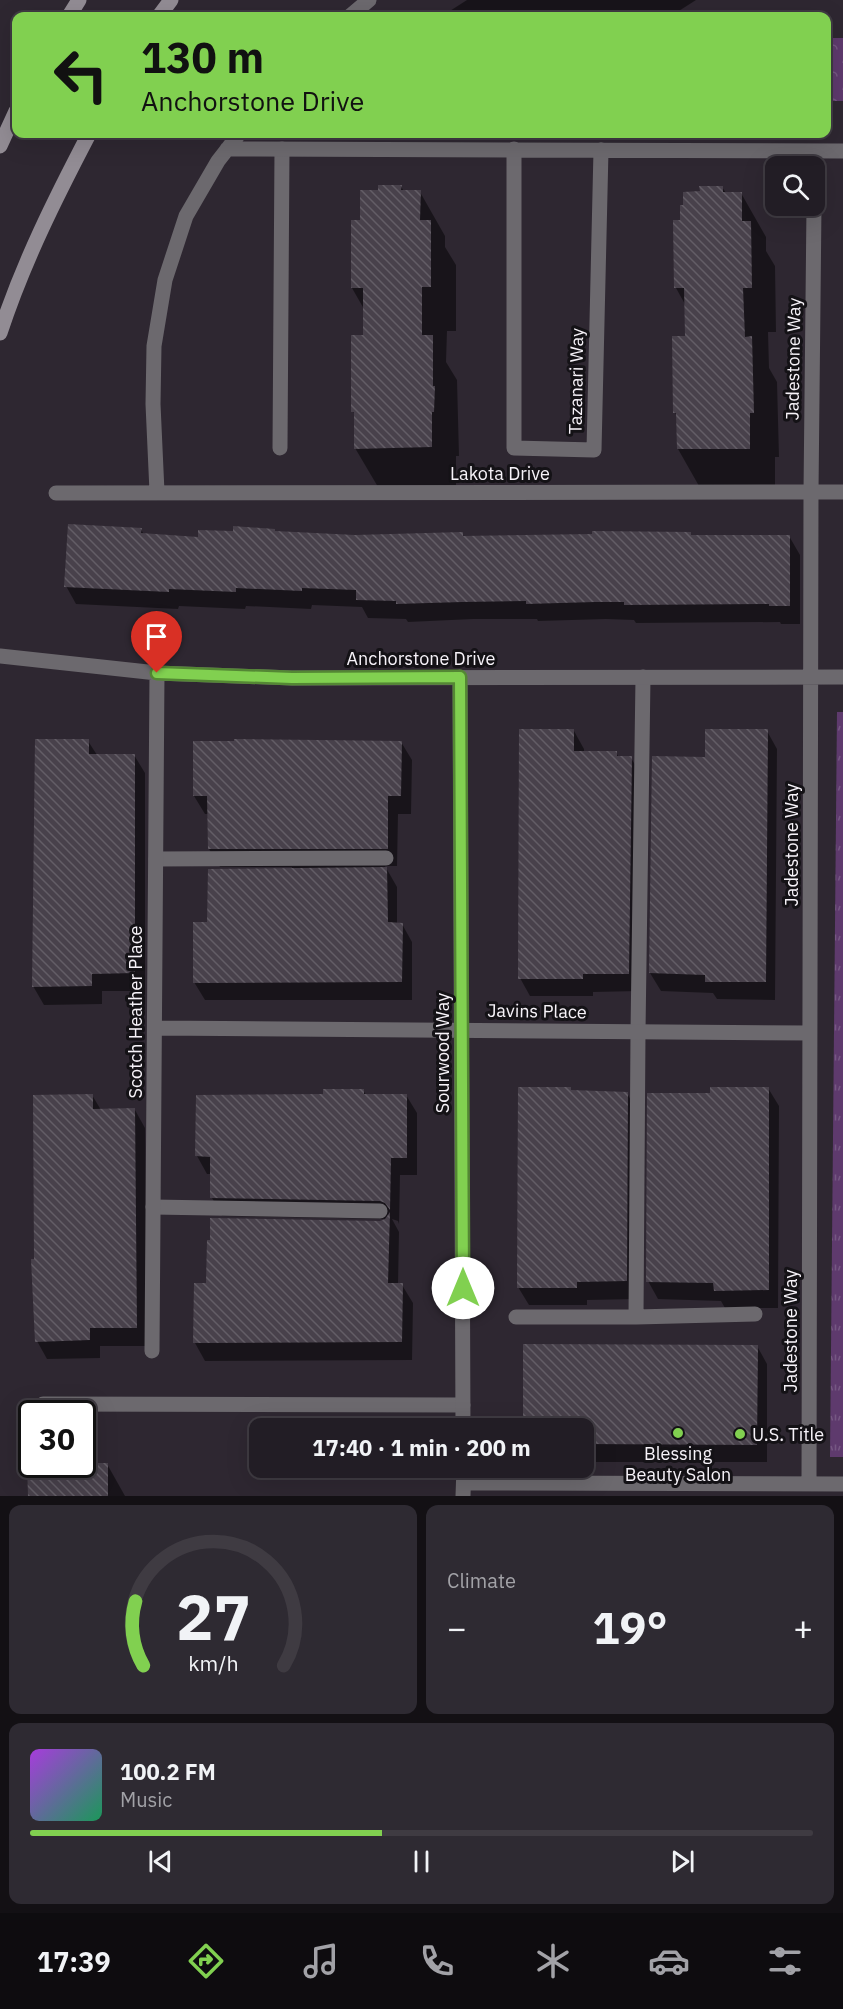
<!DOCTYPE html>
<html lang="en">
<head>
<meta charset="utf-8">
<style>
  body { margin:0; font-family:"IBM Plex Sans",sans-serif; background:#2e2a32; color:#f1f3f6; height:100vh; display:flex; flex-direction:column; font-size:22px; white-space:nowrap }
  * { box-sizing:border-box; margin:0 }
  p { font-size:20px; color:#a2a2a7 }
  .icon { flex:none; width:33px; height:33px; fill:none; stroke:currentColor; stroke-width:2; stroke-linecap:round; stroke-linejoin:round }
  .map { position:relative; height:1496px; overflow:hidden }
  .details { display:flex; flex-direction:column; gap:9px; padding:9px; background:#131014; flex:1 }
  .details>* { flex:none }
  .guide { position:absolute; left:12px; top:12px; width:819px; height:126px; border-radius:12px; box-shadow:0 6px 24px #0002,0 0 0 2px #3f3b42; background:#81d050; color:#111; overflow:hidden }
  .controls { position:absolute; left:765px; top:156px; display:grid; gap:12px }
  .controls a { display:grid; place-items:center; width:60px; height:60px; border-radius:12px; background:#221d25; box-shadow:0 6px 24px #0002,0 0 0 2px #3f3b42; font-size:30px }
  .speed { position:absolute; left:18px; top:1400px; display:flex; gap:12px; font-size:30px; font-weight:700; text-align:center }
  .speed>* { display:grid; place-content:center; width:78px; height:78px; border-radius:50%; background:#221d25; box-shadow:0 6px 24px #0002,0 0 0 2px #3f3b42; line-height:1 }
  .speed .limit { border:3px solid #111; border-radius:9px; background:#fff; color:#111 }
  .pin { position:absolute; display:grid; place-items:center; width:51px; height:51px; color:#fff; margin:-62px -26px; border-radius:50% 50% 50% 0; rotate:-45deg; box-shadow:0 0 6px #0007 }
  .pin .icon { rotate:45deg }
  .me { position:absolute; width:66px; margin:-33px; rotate:0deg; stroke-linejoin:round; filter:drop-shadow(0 0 4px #0008) }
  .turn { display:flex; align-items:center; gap:21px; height:126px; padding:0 30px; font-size:27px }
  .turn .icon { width:78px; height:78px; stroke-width:2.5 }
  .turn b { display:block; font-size:42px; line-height:51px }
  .big { font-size:45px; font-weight:700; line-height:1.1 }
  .details .card { flex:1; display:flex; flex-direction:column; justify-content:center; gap:9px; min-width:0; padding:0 21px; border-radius:12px; background:#2e2a32 }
  .details .dial { align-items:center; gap:0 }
  .dial svg { height:156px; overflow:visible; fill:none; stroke:#3f3b42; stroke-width:7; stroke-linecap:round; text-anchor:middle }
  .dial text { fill:#f1f3f6; stroke:none }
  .song { display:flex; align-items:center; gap:18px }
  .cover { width:72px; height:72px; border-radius:9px; background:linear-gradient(135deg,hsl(280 70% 55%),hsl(150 70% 35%)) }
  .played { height:6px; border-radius:3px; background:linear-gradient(90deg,#81d050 45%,#3f3b42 45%) }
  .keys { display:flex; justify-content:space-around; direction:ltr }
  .heat { display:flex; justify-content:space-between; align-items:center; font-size:33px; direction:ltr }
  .details .tiles { flex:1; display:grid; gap:9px; grid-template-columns:1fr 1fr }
  .card:last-child { grid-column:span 2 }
  .trip { position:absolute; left:249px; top:1418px; width:345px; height:60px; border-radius:12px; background:#221d25; box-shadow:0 6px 24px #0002,0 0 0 2px #3f3b42; font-weight:700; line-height:60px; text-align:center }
  .menu { display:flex; height:96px; justify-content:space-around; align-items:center; background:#0e0c0f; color:#a2a2a7 }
  .menu .icon { width:42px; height:42px }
  .menu .current { color:#81d050 }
  .menu b { font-size:27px; color:#f1f3f6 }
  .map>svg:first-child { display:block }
  .grass { fill:url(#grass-tufts) }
  .park { fill:url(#park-crowns) }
  .shadow { fill:#0007 }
  .building { fill:url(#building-back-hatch) }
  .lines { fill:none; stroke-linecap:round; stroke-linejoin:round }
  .lane { stroke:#6c696e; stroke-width:15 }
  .street { stroke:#6c696e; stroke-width:15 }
  .secondary { stroke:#928c94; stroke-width:15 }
  .route-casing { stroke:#548734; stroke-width:15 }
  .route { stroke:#81d050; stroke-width:10 }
  .poi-dot { fill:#81d050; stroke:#141216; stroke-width:2 }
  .labels { text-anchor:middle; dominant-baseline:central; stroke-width:6; stroke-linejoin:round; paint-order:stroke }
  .street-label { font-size:18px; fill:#f7f3f9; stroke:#141216 }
  .poi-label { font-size:18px; fill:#f7f3f9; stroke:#141216; text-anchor:start }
</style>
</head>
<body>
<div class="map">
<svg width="843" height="1496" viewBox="0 0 843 1496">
  <defs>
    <pattern id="grass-tufts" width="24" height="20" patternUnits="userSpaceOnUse" patternTransform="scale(1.5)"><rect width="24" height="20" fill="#5e3a6d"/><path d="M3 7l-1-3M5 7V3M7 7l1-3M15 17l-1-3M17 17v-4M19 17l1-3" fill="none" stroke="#765783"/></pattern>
    <pattern id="park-crowns" width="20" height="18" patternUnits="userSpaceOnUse" patternTransform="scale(1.5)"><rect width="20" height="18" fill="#5e3a6d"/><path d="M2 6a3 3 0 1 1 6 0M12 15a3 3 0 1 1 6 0" fill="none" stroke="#765783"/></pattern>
    <pattern id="building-back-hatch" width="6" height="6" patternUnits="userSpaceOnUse" patternTransform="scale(1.5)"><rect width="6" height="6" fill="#48414b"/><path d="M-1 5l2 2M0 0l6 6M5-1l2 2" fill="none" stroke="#635d66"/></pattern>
  </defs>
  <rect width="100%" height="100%" fill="#2e2731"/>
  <path class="grass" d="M837,712h6v745h-13z"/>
  <path class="park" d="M827,38h16v63h-16z"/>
  <path class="shadow" d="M467,0h229l-25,16h-229z
    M401,186l3,6h16l25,44v11l11,18v66h-9l-1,31 11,18 2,76h-3v34l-75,2 -26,-44 1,-31 -3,-6 11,-74v-28l-12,-21 9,-66 19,-30z
    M722,187l4,6h15l25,44v14l9,15 1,66h-8l1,36 8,14 2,75h-4v35l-72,1 -25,-44 -1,-32 -2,-5 11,-74v-32l-10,-18 6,-66 19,-29z
    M141,529l3,6 55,4 77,-7 79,4 107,-2 2,4 325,-2 11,19v69h-19l-1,-2 -144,1 -2,-3 -28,-1 -68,2 -1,-2h-64l-65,3 -2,-3 -38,-1 -6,-11 -50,-2 -1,4 -65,-3 -1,3 -66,-3 -1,3 -102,-5 -10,-18z
    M574,731l10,18v3h32l3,6h12l11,18 -3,215 -46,1v4h-63l-10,-18z
    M767,731l10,18 -2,251 -58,-1 -4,-6 -52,-2 -11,-18 3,-215 54,1z
    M88,741l9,14h37l11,18v218h-43v13l-58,1 -11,-19z
    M401,742l11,18 -1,54h-13l-1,52h-12l12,21v37h5l10,18v58h-207l-11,-18 14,-58 84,-54v-3h-72l-11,-18v-35h-4l-11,-18z
    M768,1088l11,18 -1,202h-53l-4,-7 -63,-2 -10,-18 63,-187z
    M363,1090l3,5h40l11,18v62h-17l-1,49 -1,-3 -6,-2 7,13 -1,53h4l11,18 -1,57 -207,1 -10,-18 13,-59 4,-42 168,-20 9,-3 -167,-3 -10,-18v-24h-5l-10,-18 128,-61z
    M627,1093l10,19 -1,187 -49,1v5h-58l-11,-18z
    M92,1095l9,15h34l10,18 2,218h-47v12l-53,1 -10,-18 -2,-81z
    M757,1346l10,18v98h-183v-34h-60z
    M107,1464l18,32h-96z"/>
  <path class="building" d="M378,185h24l-1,5h20l-1,30h11v67h-9v48h11v51h2l-1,26h-2v35l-78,2v-37h-3v-77h12v-47h-12v-68h9v-30h18z
    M699,186h24v6h19v29h9l1,67h-9l2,49 7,-1 2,77h-4v36h-73l-1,-36h-3l-1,-77h13l-1,-48h-10l-1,-68h7v-15h3v-13l17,-1z
    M68,524l74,4 -1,5 57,4v-7l35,1v-5l42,3v2l80,4 108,-3v4l129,-2v-3l99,1v3h99v71h-21v-2l-145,1v-3h-29l-69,2v-3l-64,1 -66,2v-3l-40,-1v-10l-54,-2v3l-66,-3v4l-67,-3v3l-105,-5z
    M519,729h55v22h43v5h15l-3,218h-46v5h-65z
    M705,729h63l-2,253h-61v-7l-56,-2 3,-217 53,1z
    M35,739h54v15h46v219l-43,1v12l-60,1z
    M234,739l168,2 -1,55h-13v53h-180l-1,-53h-14v-55h41z
    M387,867l1,55 15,1 -1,59 -209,1v-61h14l1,-53z
    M518,1087h53v3l57,2 -1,189 -50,1v6h-60z
    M710,1087h59v203l-55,1 -1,-8 -67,-1 1,-189h63z
    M323,1089h41v5h43v64h-16l-1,52 -5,-7 -5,-2 -170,-3v-41l-15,-1 1,-61 127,-1z
    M93,1094v15l42,-1 2,220h-47v12l-55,2 -4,-83h3l-1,-164z
    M390,1212l-2,71h15l-1,59 -209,1 1,-60h12l1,-43h3v-22l170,3 5,-2z
    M523,1344l235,1 -1,100 -173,-1v-16h-61z
    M82,1463h26v33h-80l-1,-32z"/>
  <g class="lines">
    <path class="lane" d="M280,448l2,-299
      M156,859l230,-1
      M153,1207l227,4
      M516,1317h120l119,-3
      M636,1317l2,-285 5,-355
      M43,1404l420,1"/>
    <path class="street" d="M350,16l19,-16
      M227,149l616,2
      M514,149v299l80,2 7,-300
      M814,169l1,-18
      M157,492l-4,-88 1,-58 11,-66 21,-64 32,-55 21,-27
      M56,493l787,-1
      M0,656l157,17 135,5 551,-1
      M460,677l3,751
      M155,1028l655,5
      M152,1351l5,-678
      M464,1483l379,1
      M809,1484l2,-992 3,-286
      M463,1496l1,-29"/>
    <path class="secondary" d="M69,16l10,-16
      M159,16l12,-16
      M0,146l16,-35
      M0,333c23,-70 55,-134 89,-199"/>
  </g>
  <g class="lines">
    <g class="route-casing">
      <path id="route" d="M157,673l135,5 168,-1 3,611"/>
    </g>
    <use href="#route" class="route"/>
  </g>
  <g class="poi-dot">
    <circle cx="678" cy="1433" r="6"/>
    <circle cx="740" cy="1434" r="6"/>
  </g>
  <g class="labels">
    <g class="street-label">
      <text transform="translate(793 359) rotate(-89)">Jadestone Way</text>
      <text transform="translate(576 381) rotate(-89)">Tazanari Way</text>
      <text x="500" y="473">Lakota Drive</text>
      <text x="421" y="658">Anchorstone Drive</text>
      <text transform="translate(791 845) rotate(-90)">Jadestone Way</text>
      <text transform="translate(537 1011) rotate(1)">Javins Place</text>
      <text transform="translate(135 1012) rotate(-90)">Scotch Heather Place</text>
      <text transform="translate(442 1053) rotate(-90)">Sourwood Way</text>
      <text transform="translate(790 1331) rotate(-90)">Jadestone Way</text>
    </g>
    <g class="poi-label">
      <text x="752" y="1434">U.S. Title</text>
      <text x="678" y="1453" text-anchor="middle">Blessing<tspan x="678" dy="21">Beauty Salon</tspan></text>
    </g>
  </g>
</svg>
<div class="controls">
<a><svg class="icon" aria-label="search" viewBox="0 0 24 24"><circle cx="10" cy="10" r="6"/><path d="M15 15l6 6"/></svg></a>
</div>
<div class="speed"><div class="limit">30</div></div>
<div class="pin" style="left:157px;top:673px;background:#d93025"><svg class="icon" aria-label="arrive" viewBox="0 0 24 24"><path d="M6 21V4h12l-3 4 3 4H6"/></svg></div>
<svg class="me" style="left:463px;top:1288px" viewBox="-20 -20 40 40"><circle r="19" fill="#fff"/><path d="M0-13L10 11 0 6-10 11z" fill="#81d050"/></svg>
<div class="trip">17:40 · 1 min · 200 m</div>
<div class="guide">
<div class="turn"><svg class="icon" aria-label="left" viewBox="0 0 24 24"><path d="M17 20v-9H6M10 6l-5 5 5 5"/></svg><div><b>130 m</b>Anchorstone Drive</div></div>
</div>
</div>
<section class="details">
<div class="tiles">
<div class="card dial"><svg viewBox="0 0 100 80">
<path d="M14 69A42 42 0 1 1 86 69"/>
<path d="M14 69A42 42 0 0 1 10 36" stroke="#81d050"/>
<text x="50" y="56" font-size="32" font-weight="700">27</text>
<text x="50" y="72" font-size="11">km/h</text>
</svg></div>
<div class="card"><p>Climate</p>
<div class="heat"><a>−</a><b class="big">19°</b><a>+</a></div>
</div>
<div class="card">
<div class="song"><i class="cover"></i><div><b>100.2 FM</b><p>Music</p></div></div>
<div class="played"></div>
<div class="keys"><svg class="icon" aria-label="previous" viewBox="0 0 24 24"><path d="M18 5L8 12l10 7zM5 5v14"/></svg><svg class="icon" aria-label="pause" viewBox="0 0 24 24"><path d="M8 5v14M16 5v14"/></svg><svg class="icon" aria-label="next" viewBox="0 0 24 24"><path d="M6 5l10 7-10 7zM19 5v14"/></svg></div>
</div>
</div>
</section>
<nav class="menu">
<b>17:39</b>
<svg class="icon current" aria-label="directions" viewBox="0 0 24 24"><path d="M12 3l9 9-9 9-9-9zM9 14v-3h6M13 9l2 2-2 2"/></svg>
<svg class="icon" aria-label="music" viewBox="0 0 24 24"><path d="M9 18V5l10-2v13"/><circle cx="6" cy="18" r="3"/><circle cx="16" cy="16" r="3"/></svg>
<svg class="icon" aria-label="phone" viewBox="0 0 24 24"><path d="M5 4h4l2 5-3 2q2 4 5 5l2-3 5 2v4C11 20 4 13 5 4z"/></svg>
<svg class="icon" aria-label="climate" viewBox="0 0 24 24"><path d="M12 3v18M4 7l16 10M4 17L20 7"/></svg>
<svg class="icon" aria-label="car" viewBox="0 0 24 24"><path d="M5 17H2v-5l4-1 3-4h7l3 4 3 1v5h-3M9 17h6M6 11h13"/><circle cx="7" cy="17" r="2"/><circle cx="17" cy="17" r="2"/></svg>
<svg class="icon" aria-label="filters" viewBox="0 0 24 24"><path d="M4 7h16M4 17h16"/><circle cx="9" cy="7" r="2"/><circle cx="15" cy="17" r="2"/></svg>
</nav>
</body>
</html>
